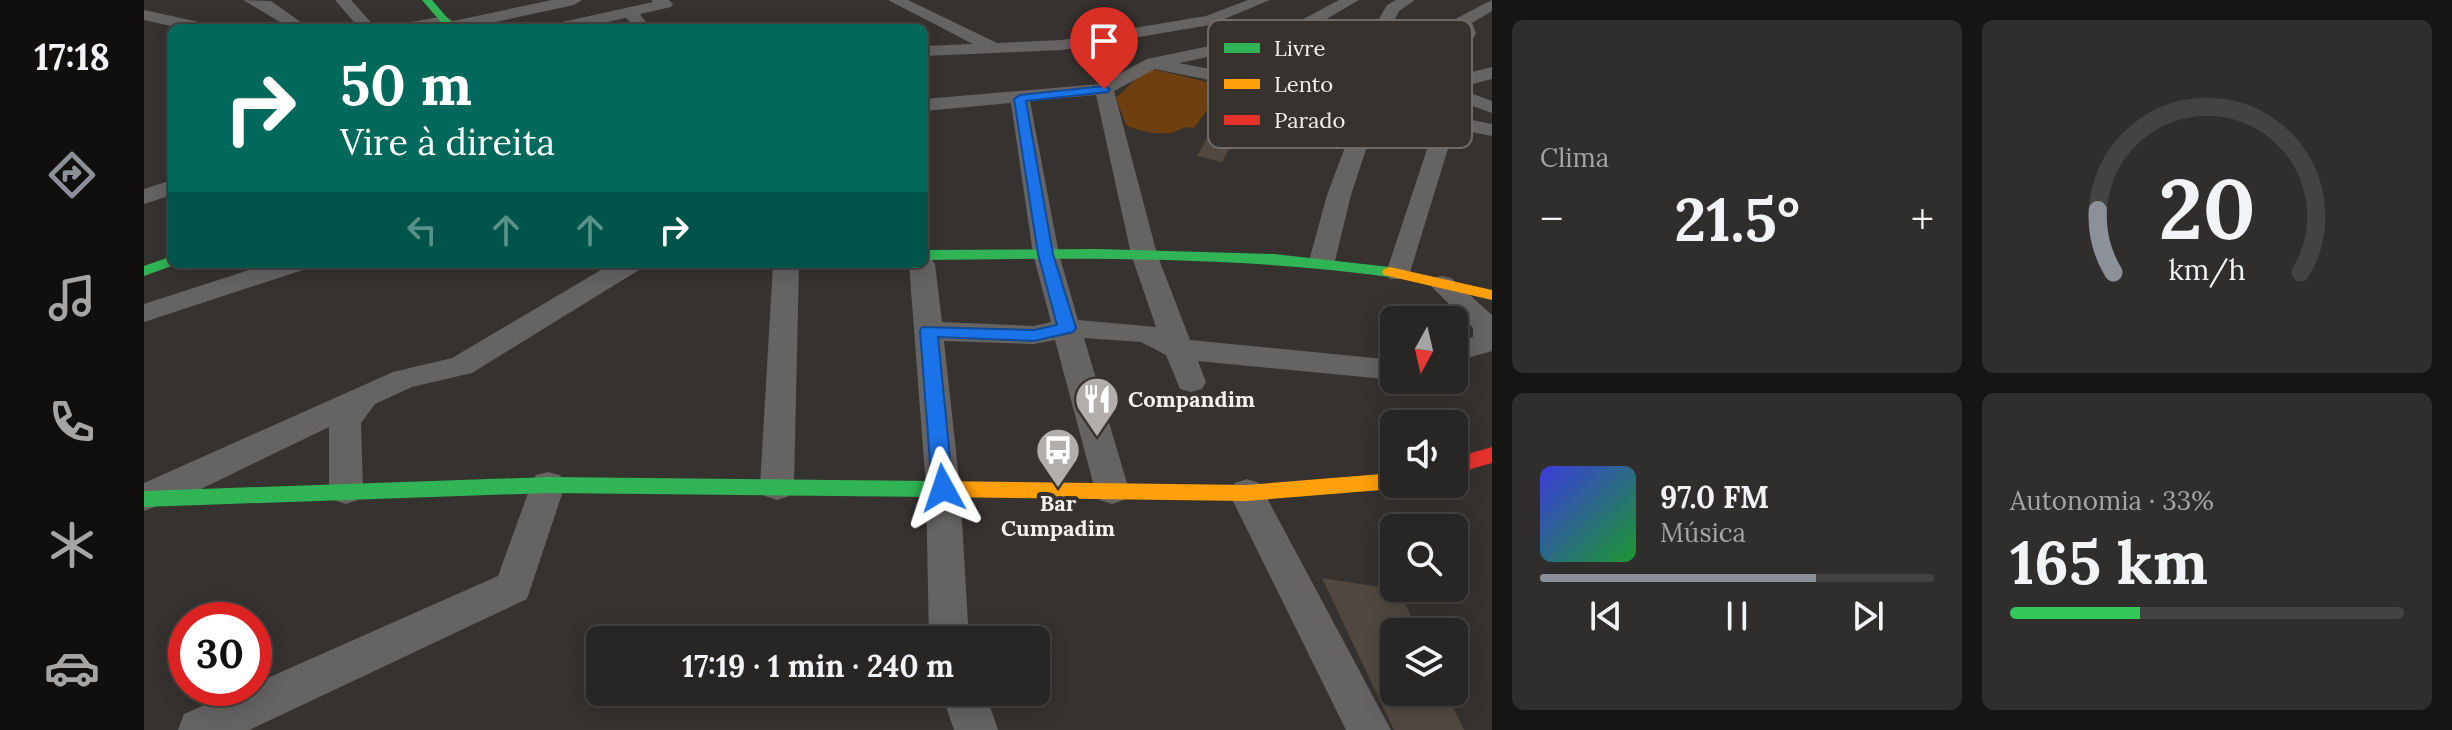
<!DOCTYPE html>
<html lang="pt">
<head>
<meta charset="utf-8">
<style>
  body { margin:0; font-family:Lora,serif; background:#302e2c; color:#f1f3f6; height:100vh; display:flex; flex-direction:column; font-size:30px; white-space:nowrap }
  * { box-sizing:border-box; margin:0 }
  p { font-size:26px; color:#a5a5a6 }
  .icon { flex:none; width:44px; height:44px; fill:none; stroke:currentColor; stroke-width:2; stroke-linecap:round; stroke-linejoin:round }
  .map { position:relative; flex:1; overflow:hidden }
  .panel { display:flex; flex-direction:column; gap:20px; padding:20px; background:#161514; width:960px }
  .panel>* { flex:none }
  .guide { position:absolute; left:24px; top:24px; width:760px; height:244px; border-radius:12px; box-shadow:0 4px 20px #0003,0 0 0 2px #444341; background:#00695c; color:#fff; overflow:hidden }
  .needle { width:52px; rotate:188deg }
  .controls { position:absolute; left:1236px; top:306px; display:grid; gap:16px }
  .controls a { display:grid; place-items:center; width:88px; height:88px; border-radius:12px; background:#282624; box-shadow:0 4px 20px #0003,0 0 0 2px #444341; font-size:40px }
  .speed { position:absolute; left:24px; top:602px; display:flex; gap:16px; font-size:40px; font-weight:700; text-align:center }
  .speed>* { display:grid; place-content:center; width:104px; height:104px; border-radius:50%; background:#282624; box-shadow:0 4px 20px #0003,0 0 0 2px #444341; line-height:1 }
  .speed .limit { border:12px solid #d22; background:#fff; color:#111 }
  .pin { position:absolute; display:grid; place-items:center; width:68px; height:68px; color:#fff; margin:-82px -34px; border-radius:50% 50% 50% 0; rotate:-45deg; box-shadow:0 0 8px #0007 }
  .pin .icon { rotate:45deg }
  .me { position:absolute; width:88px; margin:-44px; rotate:355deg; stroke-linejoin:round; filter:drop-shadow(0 0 6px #0008) }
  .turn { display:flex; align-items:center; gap:28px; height:168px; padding:0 40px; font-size:36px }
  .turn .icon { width:104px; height:104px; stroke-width:2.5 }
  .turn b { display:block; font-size:56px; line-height:68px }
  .lanes { display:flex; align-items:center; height:76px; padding:0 40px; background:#0003; justify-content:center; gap:40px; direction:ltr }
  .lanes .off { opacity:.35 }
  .big { font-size:60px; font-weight:700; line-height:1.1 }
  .panel .tile { flex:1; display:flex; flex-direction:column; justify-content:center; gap:12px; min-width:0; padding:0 28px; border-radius:12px; background:#302e2c }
  .panel .dial { align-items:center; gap:0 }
  .dial svg { height:208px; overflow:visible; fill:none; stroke:#444341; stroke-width:7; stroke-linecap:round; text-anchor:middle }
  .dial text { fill:#f1f3f6; stroke:none }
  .song { display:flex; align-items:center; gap:24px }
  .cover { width:96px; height:96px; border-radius:12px; background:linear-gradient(135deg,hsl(240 70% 55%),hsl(130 70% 35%)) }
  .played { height:8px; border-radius:4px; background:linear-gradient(90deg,#8c9099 70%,#444341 70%) }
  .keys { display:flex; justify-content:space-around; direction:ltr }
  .heat { display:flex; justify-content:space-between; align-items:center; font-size:44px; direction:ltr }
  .charge { height:12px; border-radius:6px; background:linear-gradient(90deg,#34c759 33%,#444341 0) }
  .panel .tiles { flex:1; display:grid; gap:20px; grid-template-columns:repeat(2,1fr) }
  .trip { position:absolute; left:442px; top:626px; width:464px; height:80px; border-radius:12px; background:#282624; box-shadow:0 4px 20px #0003,0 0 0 2px #444341; font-weight:700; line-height:80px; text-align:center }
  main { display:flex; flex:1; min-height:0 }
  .tab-bar { display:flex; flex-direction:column; width:144px; justify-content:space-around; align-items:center; background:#100f0e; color:#a5a5a6 }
  .tab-bar .icon { width:56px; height:56px }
  .tab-bar .active { color:#8c9099 }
  .tab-bar b { font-size:36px; color:#f1f3f6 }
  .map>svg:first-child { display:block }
  .green { fill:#703f0f }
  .building { fill:#514941 }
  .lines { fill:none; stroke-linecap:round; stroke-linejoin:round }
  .street { fill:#666363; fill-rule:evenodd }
  .fast { fill:#30b455; fill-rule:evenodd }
  .slow { fill:#ff9f0a; fill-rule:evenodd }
  .jam { fill:#e5322d; fill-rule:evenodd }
  .route { fill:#1a73e8; stroke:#114b97; stroke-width:2 }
  .labels { text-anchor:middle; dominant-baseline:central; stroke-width:8; stroke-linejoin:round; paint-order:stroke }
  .poi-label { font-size:22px; font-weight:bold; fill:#f4f0ee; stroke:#37322e; text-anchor:start }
  .key { fill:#37322e; stroke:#706b68; stroke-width:2 }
  .key-label { font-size:22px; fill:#f4f0ee }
</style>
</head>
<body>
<main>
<nav class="tab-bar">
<b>17:18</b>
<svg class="icon active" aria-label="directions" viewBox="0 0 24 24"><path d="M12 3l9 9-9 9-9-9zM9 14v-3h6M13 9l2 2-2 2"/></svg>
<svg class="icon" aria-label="music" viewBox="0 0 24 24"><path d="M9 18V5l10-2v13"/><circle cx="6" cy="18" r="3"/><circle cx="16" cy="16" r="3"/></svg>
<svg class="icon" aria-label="phone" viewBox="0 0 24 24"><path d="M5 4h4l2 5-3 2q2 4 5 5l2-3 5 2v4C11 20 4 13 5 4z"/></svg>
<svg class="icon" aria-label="climate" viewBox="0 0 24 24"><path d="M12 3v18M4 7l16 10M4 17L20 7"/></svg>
<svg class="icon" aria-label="car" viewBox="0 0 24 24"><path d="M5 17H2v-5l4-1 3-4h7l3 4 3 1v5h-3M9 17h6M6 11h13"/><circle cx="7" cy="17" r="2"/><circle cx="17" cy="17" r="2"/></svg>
</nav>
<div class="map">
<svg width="1348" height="730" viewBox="0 0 1348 730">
  <rect width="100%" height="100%" fill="#353230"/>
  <path class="green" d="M1004,68l76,18 -30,42c-10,-2 -11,1 -20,4 -14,4 -35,-1 -48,-7l-10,-27z"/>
  <path class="building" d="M1072,122l25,6 -19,34 -25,-6z
    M1178,578l77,12 19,42h-24v60h52l18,38h-70z"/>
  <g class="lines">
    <path class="street" d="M99,0l28,1 38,27h-19z
      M191,0h16l25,28h-17z
      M408,0h30l-8,5 -106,23h-71l8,-5 40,-7 8,5z
      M507,0h18l4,4 -2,3 -31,7 10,14h-14l-10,-10 -46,10h-29l2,-4 100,-22z
      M744,0h20l89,43 65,-3 144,-24 42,-16h22l-60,25 -148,25 -138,6v-10l49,-2z
      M1195,0h20l-67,39 -113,24 184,36 2,-56 22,-38 9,-5h19l-16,11 -16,31 20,18 56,-29 -4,-10 2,-3 35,-18v11l-20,12 4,10 -2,4 -59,31 23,12 54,-13v12l-35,9 35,13v12l-71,-26 -38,-25 -2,40 111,22v12l-38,-7 -46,150h-18l-4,-6 49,-148 -57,-12 -27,82 -16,66 -4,5h-18l-4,-5 18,-66 32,-85 -204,-41 -41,22 43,163 33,86 204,20 1,20 -197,-19 8,21 -4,7 -11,3 -11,-3 -14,-34 -25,-13 -57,-4 45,152 -5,10 -12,4 -12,-4 -5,-10 -40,-150 -21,4 -90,-3 16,147 9,152h-40l-3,-152 -17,-224h15v-7l7,1 4,6 7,58 92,4 17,-4 -18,-68 -22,-151 -87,8v-12l176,-15 47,-25 134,-28zM952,95l35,159 25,73 -78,-7 -19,-66 -29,-153z
      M0,10l64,14 2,4h-30l-36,-8z
      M28,180v15l-28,9v-15z
      M124,264h39l-4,6 -159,52v-18z
      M467,264h32l-4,6 -167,103 -60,14 -37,17 -14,19 2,67 -5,10 -12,4 -12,-4 -5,-10v-63l-128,62 -57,22v-28l249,-111 59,-14z
      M629,264h26l-5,222 -5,10 -12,4 -12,-4 -5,-10z
      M1298,276l9,2 41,37v36l-38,11v-20l19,-5v-9l-44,-44 4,-6z
      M404,472l12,3 5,10 -38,114 -278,131h-71l6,-16 60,-26h10v-4l244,-108 33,-91 5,-10z
      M1103,479l12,4 132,247h-45l-117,-237 6,-10z
      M797,692h44l13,38h-44z"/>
    <path class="fast" d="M278,0h10l24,28h-10z
      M955,249l175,5 116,13 8,5 -8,5c-155,-21 -310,-19 -466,-17v-10z
      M28,256v8h5l-33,12v-10z
      M404,477l385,4 7,2 3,6 -3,6 -7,2 -385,-4 -404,14v-16z"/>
    <path class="slow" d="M1246,267l102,23v10l-108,-25 -2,-3 2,-3z
      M1250,473v11h9l-9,5 -147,12 -314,-4 -7,-2 -3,-6 3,-6 7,-2 314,4z"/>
    <path class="jam" d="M1348,447v16l-38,11v-16z"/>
  </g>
  <path class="route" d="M960,86l6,3 -2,3 -82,9 27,153 23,74 -3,4 -39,9 -96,-4 15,151 -3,6 -7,2 -8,-2 -3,-6 -12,-157 2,-4 112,3 23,-5 -19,-71 -24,-155 6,-4z"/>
  <defs>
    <g id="restaurant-pin" transform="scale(2.3)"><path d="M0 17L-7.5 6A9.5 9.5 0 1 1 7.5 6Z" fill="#b1aeac" stroke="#37322e"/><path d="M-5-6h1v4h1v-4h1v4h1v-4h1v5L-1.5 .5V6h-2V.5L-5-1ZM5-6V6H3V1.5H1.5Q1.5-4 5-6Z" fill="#fff"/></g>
    <g id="bus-pin" transform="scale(2.3)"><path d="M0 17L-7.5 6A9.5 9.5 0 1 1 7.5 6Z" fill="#b1aeac" stroke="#37322e"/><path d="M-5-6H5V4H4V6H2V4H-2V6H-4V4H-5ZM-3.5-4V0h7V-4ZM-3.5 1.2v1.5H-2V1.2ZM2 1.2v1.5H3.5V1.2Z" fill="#fff"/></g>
  </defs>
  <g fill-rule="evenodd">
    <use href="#restaurant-pin" x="953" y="399"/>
    <use href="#bus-pin" x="914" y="450"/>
  </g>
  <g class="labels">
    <g class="poi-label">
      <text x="984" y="399">Compandim</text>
      <text x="914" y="503" text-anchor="middle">Bar<tspan x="914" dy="25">Cumpadim</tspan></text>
    </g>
  </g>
  <rect x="1064" y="20" width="264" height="128" rx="12" class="key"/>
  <rect x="1080" y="43" width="36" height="10" fill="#30b455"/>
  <rect x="1080" y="79" width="36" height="10" fill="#ff9f0a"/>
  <rect x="1080" y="115" width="36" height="10" fill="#e5322d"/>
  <g class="key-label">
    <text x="1130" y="56">Livre</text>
    <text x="1130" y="92">Lento</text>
    <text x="1130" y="128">Parado</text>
  </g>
</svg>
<div class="controls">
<a><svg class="needle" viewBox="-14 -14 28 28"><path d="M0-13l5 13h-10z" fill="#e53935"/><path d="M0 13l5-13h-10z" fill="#a5a5a6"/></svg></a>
<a><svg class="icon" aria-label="sound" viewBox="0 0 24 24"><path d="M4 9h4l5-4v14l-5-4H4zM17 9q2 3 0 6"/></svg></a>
<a><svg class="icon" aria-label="search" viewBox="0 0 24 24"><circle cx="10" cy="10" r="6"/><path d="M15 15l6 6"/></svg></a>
<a><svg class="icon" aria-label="layers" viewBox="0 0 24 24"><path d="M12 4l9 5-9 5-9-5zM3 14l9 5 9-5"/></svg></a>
</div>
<div class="speed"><div class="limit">30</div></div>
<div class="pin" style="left:960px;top:89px;background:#d93025"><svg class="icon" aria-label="arrive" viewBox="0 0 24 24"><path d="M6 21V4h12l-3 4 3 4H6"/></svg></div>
<svg class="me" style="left:799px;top:488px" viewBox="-20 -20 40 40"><path d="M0-17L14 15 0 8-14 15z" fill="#1a73e8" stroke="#fff" stroke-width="4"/></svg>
<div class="trip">17:19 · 1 min · 240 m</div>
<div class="guide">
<div class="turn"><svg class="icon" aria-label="right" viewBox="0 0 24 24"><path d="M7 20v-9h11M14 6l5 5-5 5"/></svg><div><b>50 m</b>Vire à direita</div></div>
<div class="lanes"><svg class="icon off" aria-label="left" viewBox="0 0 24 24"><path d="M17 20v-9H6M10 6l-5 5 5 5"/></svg><svg class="icon off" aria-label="ahead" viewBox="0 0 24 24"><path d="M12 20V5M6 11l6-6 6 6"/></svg><svg class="icon off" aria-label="ahead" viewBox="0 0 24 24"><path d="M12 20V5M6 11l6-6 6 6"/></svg><svg class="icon" aria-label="right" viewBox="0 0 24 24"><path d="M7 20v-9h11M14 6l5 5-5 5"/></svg></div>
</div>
</div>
<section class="panel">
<div class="tiles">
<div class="tile"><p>Clima</p>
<div class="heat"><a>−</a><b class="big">21.5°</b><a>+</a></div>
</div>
<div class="tile dial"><svg viewBox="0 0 100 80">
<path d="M14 69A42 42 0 1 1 86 69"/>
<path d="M14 69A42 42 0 0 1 8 45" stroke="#8c9099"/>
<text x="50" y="56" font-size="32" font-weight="700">20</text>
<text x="50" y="72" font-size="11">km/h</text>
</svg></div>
<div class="tile">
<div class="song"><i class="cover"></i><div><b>97.0 FM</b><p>Música</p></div></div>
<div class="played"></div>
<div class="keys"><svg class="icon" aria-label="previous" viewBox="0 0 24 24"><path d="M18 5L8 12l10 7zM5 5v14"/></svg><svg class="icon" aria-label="pause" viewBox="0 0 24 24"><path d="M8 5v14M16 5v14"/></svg><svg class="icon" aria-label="next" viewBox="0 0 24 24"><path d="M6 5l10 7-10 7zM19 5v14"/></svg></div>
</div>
<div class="tile"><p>Autonomia · 33%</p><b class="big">165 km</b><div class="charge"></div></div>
</div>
</section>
</main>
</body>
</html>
